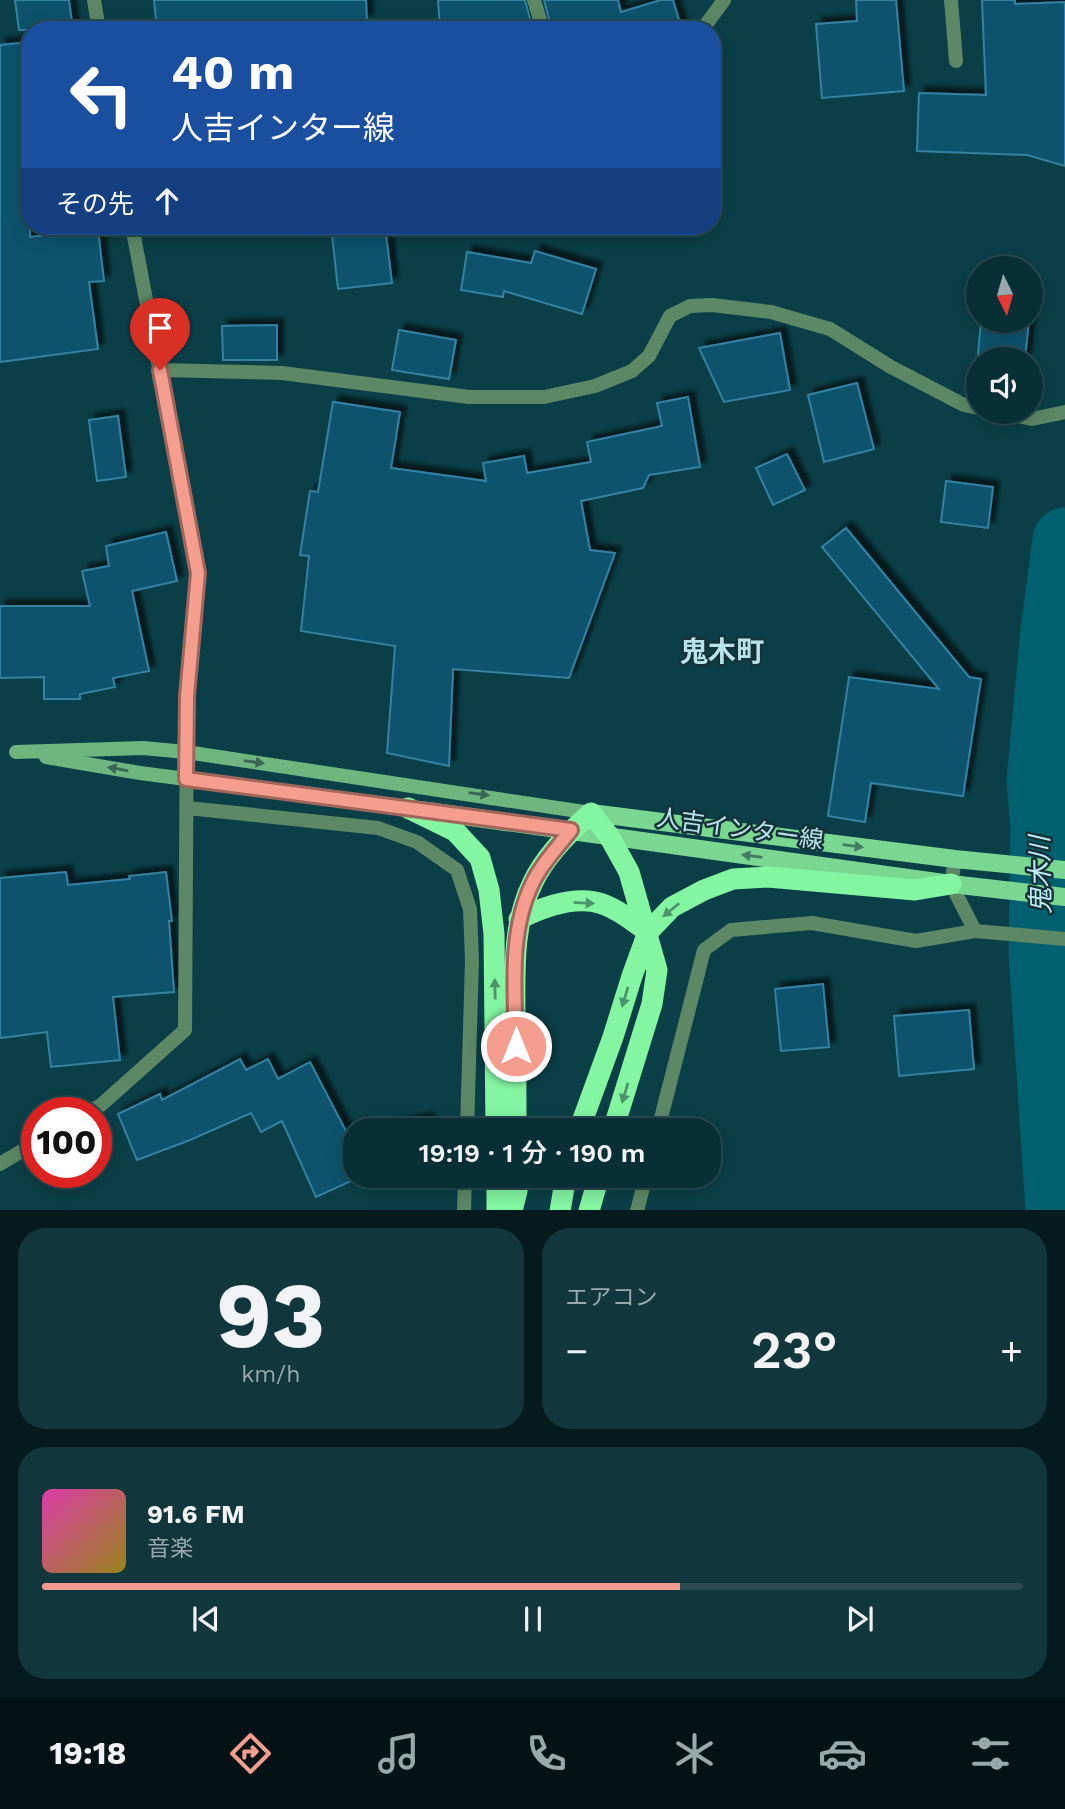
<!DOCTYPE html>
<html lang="ja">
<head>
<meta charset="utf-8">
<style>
  body { margin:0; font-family:"Work Sans","Noto Sans JP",sans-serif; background:#11373d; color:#f1f3f6; height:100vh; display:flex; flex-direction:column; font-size:26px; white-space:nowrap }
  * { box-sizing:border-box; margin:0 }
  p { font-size:23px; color:#98a9ad }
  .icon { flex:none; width:38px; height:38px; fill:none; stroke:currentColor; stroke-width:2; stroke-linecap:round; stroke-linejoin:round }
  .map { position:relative; height:1210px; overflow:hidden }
  .sheet { display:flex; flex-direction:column; gap:18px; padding:18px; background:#041a1d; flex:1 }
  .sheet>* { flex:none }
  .top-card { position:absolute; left:21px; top:21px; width:700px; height:214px; border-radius:28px; box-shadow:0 4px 18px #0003,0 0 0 2px #294a50; background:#1a4fa0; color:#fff; overflow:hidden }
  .needle { width:46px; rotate:175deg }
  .buttons { position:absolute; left:966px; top:256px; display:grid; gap:14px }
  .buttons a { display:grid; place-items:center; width:77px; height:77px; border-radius:50%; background:#082f35; box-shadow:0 4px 18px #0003,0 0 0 2px #294a50; font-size:35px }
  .speed { position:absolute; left:21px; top:1097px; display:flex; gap:14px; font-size:35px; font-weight:700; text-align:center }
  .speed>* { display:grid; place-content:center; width:91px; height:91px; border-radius:50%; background:#082f35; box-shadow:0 4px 18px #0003,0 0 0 2px #294a50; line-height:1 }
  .speed .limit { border:10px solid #d22; background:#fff; color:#111 }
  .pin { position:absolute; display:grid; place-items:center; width:60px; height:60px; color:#fff; margin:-72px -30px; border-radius:50% 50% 50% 0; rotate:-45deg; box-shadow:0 0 7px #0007 }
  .pin .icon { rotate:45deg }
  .me { position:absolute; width:77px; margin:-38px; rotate:0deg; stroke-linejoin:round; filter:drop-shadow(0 0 5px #0008) }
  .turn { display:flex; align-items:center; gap:24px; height:147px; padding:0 35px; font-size:32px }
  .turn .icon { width:91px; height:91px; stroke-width:2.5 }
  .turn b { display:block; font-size:49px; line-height:60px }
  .then { display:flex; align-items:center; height:66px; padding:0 35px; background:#0003; gap:14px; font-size:26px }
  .big { font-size:52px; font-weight:600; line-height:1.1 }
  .sheet .widget { flex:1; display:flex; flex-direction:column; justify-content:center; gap:10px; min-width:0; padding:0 24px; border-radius:28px; background:#11373d }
  .sheet .dial { align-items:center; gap:0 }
  .dial b { font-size:91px; line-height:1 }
  .song { display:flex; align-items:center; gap:21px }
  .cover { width:84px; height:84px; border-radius:10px; background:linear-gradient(135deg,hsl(320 70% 55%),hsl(50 70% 35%)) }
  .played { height:7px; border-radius:4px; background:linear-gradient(90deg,#f59d8e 65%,#294a50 65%) }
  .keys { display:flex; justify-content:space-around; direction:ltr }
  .heat { display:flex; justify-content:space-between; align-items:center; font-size:38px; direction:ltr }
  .sheet .tiles { flex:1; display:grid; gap:18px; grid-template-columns:1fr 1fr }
  .widget:last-child { grid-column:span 2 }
  .trip { position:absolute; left:343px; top:1118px; width:378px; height:70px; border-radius:28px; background:#082f35; box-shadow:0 4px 18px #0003,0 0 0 2px #294a50; font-weight:600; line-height:70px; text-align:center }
  .dock { display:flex; height:112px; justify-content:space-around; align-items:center; background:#031315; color:#98a9ad }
  .dock .icon { width:49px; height:49px }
  .dock .current { color:#f59d8e }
  .dock b { font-size:32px; color:#f1f3f6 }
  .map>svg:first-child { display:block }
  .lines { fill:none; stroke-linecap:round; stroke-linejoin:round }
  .river { stroke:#00606d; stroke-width:65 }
  .building { fill:#0b526d; stroke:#3581a2; stroke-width:2; filter:url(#shadow) }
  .lane { stroke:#5c8866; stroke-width:14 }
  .street { stroke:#5c8866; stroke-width:14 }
  .secondary { stroke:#6eb57e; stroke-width:14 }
  .primary { stroke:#7ad791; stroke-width:18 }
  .highway { stroke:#84f6a2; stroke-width:21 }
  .oneway { fill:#396654 }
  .oneway2 { fill:#427c60 }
  .oneway3 { fill:#4c946d }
  .route-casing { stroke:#9f665c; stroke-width:18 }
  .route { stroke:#f59d8e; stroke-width:12 }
  .labels { text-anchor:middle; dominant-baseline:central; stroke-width:5; stroke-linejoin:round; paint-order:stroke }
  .street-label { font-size:24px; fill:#b8e2ea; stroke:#153238 }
  .water-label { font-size:26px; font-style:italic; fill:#bdeef7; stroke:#153238 }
  .quarter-label { font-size:28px; font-weight:bold; fill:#b8e2ea; stroke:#153238 }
</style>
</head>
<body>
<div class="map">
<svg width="1065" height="1211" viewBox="0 0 1065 1211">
  <defs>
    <filter id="shadow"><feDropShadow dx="6" dy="-6" stdDeviation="2" flood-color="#0009"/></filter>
  </defs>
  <rect width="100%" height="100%" fill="#0a3f47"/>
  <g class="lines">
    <path class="river" d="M1058,1211l-17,-258 2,-125 -4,-47 14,-150 12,-91"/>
  </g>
  <path class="building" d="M15,0h54l4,30h-54z
    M154,0h212l1,20 -96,10h-114z
    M438,0h87l8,30h-68v-3l-25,1z
    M544,0h74l3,12 40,-12h12l9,30h-130z
    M856,0h40l8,91 -82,7 -6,-74 41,-3z
    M982,0h33v4l50,-2v164l-38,-11 -110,-4 2,-58 67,2z
    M30,42v195l68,-7 6,51 -15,1 9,67 -98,13v-317z
    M331,226h54l7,57 -54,6z
    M535,251l61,18 -14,45 -78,-23 -1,6 -42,-7 6,-38 64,11z
    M981,320h48l-4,39 -47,-4z
    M277,325v35h-54l-1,-34z
    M399,330l57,10 -7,39 -57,-9z
    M780,333l10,57 -66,12 -25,-54z
    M857,383l17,66 -50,13 -16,-67z
    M688,397l12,70 -51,8 -6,13 -62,13 9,49 25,3 -46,125 -116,-9 -4,97 -62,-13 8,-107 -94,-15 8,-75 -9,-1 10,-64 8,1 15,-90 67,10 -9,56 95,13 -3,-18 41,-7 3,17 64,-11 -4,-20 75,-16 -5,-23z
    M118,416l8,61 -29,4 -8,-61z
    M787,454l18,36 -32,15 -17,-37z
    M946,481l47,6 -5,41 -47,-6z
    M846,528l123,149 12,2 -18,117 -92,-13 -6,39 -37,-6 21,-139 90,12 -117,-142z
    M166,532l11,49 -45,10 17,80 -36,7 2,9 -35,7v5h-36v-22l-44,1v-72h90l-8,-35 27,-5 -3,-20z
    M66,872l2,13 62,-6 -1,-3 37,-4 6,49h-3l5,71 -61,5 7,63 -69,7 -4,-35 -47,6v-160z
    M823,984l6,63 -48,4 -6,-62z
    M969,1010l5,59 -75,7 -5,-60z
    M240,1059l6,11 22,-11 10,20 32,-17 39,75 6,-3v42h7l-46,21 -34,-76 -21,11 -10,-19 -61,27 -53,20 -19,-46 42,-20 2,6z
    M427,1119l3,11h-58z"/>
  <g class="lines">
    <path class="lane" d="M534,0l9,30
      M951,0l5,61
      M702,30l22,-30"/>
    <path class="street" d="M94,0l5,30
      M160,370l122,3 187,24h75l51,-11 37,-15 17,-15 21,-40 20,-10 22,-1 59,7 59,17 61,38 73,38 14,3
      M995,411l37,8 33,-7
      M188,808l190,20 39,14 40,28 13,39 2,52 -5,169
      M975,931l90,8
      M87,1113l14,-8 84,-75 2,-334 11,-123 -66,-347
      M658,1130l46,-180 27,-20 81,-7 104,18 59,-10 -24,-47 4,-25
      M0,1164l37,-22
      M464,1211l1,-35
      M637,1211l9,-35"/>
    <path class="secondary" d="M16,752l127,-4 43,4 405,61
      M46,757l94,16 268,35"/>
    <path class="primary" d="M420,810l531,74 114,13
      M591,813l364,46 110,11"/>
    <path class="highway" d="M408,808l47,23 25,27 9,32 5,44 2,196
      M519,919c24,-12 59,-25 86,-14 16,6 30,18 43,27
      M516,1130c0,-37 0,-74 -1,-112 0,-46 -3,-94 18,-136 13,-27 36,-50 58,-69l18,23 20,36 28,98 -5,34 -39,126
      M579,1130l34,-93 19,-61 16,-44 24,-25 32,-17 29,-11 35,-2 147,13 36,-6
      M497,1176v35
      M512,1211l5,-20v-15
      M560,1211l6,-35
      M589,1211l10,-35"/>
  </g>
  <defs><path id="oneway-solid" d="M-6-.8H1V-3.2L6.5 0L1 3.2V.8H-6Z" transform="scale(1.75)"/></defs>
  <g class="oneway">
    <use href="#oneway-solid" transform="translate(254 762) rotate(8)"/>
    <use href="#oneway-solid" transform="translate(118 769) rotate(-170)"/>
    <use href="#oneway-solid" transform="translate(479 794) rotate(8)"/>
  </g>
  <g class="oneway2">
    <use href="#oneway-solid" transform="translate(853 846) rotate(7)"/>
    <use href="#oneway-solid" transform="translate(752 856) rotate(-172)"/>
  </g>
  <g class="oneway3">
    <use href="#oneway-solid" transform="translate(584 903) rotate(3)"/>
    <use href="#oneway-solid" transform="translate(671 910) rotate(141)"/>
    <use href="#oneway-solid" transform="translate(495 989) rotate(-91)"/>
    <use href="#oneway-solid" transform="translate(625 997) rotate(107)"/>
    <use href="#oneway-solid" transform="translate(625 1093) rotate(107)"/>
  </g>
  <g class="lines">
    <g class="route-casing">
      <path id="route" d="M160,370l38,203 -11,123 -1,83 385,51c-13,17 -29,33 -38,52 -25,50 -18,110 -17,164"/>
    </g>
    <use href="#route" class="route"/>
  </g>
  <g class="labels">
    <g class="street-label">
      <text transform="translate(740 829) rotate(8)">人吉インター線</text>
    </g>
    <g class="water-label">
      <text transform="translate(1040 875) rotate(-91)">鬼木川</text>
    </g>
    <g class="quarter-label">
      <text x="722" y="651">鬼木町</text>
    </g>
  </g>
</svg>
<div class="buttons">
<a><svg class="needle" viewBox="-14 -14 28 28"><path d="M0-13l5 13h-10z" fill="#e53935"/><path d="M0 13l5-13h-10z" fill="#98a9ad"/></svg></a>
<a><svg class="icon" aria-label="sound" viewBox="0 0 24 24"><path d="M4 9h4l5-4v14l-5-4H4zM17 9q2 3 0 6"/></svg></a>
</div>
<div class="speed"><div class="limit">100</div></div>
<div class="pin" style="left:160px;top:370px;background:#d93025"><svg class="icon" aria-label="arrive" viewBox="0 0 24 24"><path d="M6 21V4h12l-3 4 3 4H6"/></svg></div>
<svg class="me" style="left:516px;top:1046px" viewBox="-20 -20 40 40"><circle r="17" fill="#f59d8e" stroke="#fff" stroke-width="3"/><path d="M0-11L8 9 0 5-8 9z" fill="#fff"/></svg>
<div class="trip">19:19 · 1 分 · 190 m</div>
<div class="top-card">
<div class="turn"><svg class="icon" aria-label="left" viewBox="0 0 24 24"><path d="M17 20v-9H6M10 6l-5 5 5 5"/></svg><div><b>40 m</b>人吉インター線</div></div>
<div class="then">その先<svg class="icon" aria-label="ahead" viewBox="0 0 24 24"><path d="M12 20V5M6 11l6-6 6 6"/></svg></div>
</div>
</div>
<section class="sheet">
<div class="tiles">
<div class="widget dial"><b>93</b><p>km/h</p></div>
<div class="widget"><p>エアコン</p>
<div class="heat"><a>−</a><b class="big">23°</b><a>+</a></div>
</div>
<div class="widget">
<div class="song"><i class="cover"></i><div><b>91.6 FM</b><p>音楽</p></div></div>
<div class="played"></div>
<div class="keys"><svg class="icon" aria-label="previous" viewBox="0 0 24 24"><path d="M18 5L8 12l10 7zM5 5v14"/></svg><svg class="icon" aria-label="pause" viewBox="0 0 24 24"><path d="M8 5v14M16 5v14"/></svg><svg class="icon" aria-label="next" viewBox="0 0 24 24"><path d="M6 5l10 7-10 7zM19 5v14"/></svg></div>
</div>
</div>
</section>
<nav class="dock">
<b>19:18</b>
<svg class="icon current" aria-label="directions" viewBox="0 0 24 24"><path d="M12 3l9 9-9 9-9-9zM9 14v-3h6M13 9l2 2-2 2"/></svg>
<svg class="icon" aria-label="music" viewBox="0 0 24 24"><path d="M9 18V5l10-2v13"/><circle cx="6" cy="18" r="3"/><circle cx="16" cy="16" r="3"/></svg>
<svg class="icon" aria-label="phone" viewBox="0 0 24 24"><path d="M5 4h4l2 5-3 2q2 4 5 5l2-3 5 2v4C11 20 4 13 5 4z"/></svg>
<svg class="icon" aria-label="climate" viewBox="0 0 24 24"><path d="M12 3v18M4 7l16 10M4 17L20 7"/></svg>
<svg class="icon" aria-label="car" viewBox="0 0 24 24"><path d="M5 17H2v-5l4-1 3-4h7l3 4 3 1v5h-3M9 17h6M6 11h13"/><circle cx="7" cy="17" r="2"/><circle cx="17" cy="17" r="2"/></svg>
<svg class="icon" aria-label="filters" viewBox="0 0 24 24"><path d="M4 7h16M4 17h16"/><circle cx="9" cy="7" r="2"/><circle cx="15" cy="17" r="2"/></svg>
</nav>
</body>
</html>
